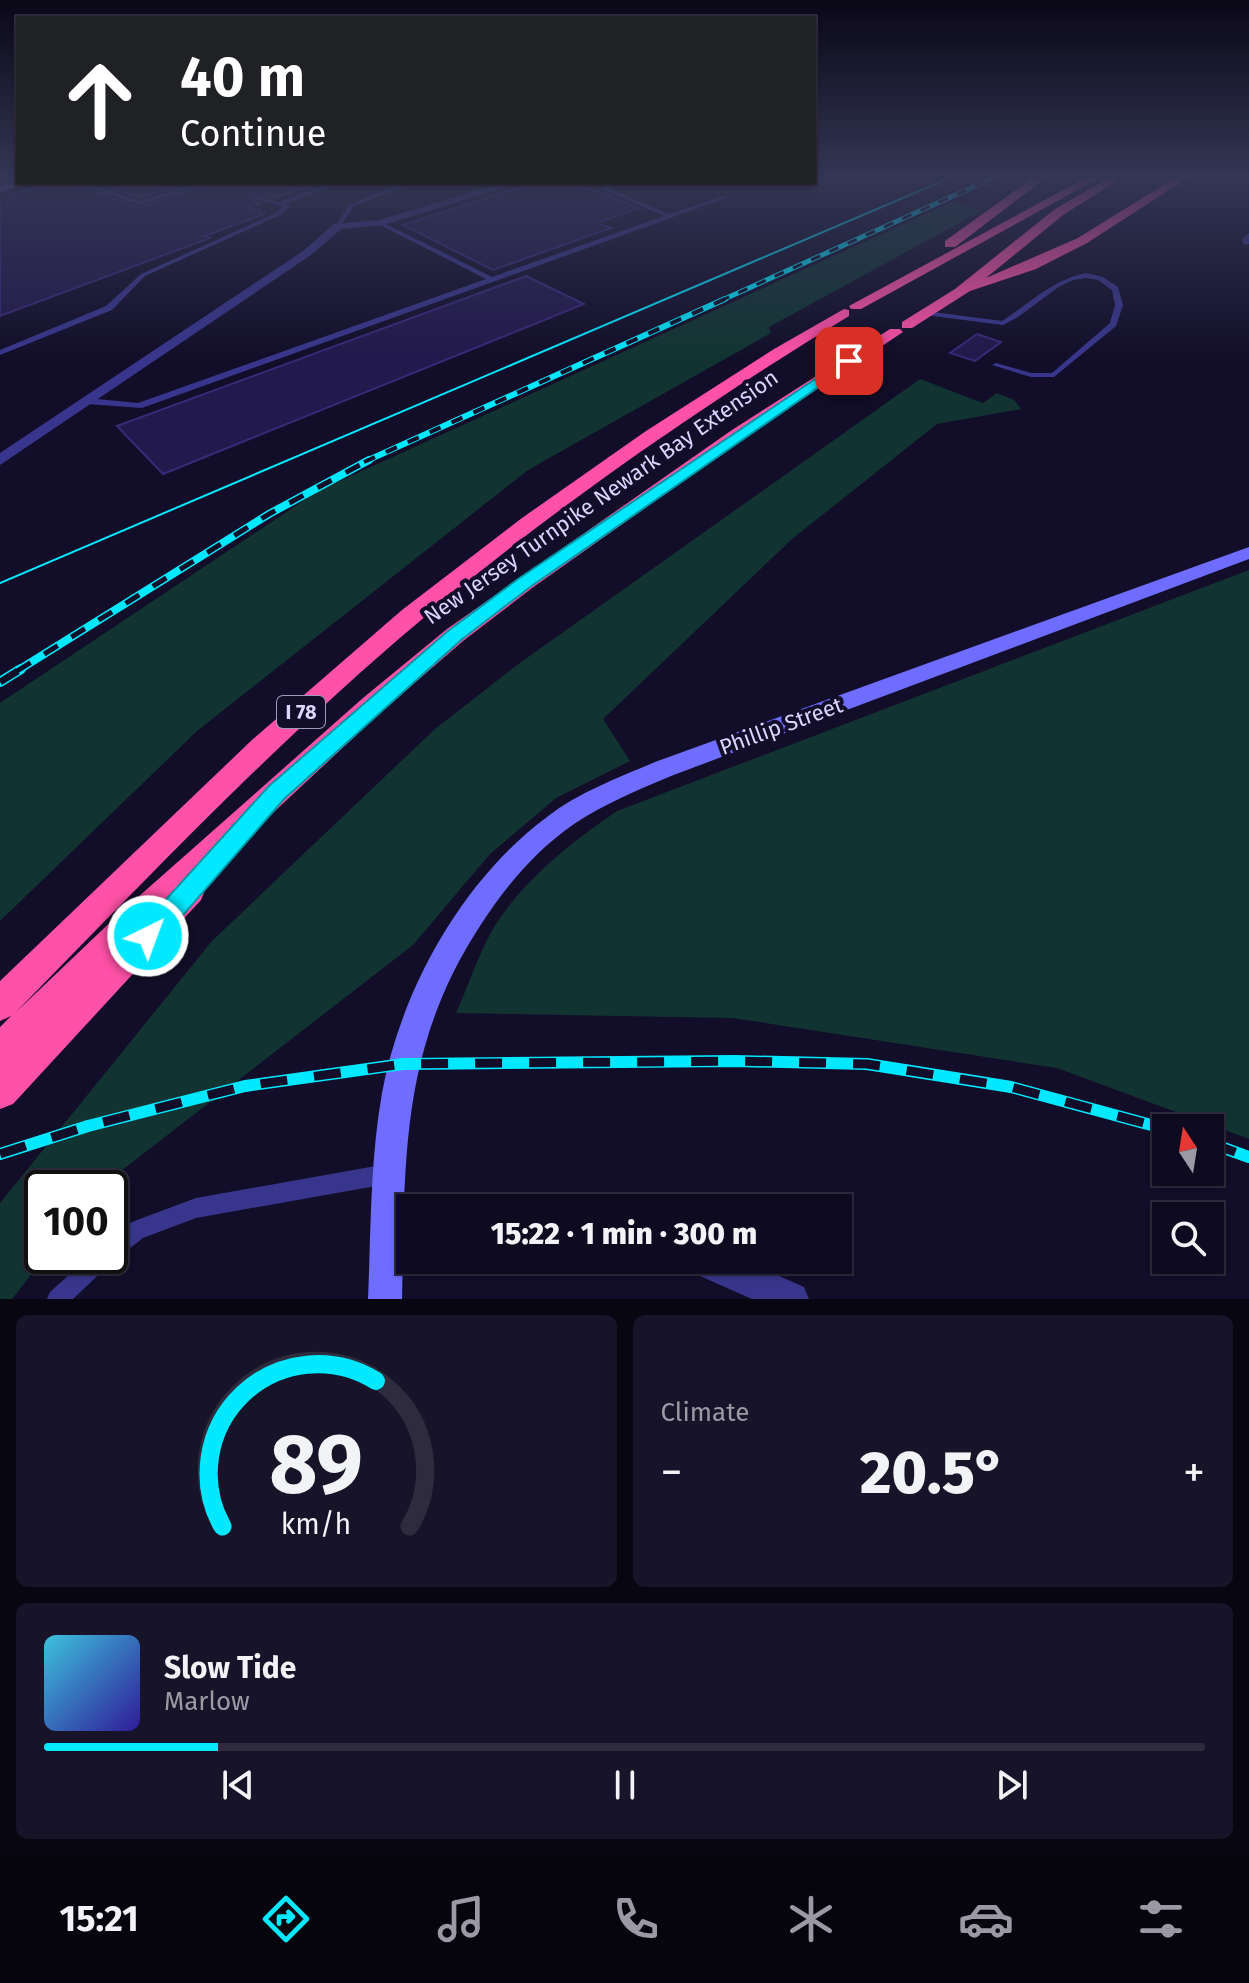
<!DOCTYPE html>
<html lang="en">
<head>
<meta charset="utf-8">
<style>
  body { margin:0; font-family:"Fira Sans",sans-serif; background:#171328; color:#f1f3f6; height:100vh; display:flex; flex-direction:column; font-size:30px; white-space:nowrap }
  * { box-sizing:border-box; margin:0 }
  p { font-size:26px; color:#9b9aa4 }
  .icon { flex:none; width:44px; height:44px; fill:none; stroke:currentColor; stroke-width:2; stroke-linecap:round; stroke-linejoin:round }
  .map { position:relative; height:1299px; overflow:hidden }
  .sheet { display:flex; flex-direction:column; gap:16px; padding:16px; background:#080611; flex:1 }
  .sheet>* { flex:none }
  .banner { position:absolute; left:16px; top:16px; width:800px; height:168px; border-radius:0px; box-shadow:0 2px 6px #0004,0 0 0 2px #2e2b3d; background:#202124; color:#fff; overflow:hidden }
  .needle { width:52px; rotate:348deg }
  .buttons { position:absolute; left:1152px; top:1114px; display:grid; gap:16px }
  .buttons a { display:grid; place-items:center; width:72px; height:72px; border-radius:0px; background:#0e0a1f; box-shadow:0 2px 6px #0004,0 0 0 2px #2e2b3d; font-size:40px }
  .speed { position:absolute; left:24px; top:1170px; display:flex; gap:16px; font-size:40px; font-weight:700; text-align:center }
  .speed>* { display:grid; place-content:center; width:104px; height:104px; border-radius:50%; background:#0e0a1f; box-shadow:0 2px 6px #0004,0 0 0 2px #2e2b3d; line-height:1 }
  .speed .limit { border:4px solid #111; border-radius:12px; background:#fff; color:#111 }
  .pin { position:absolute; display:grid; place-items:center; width:68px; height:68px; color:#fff; margin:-34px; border-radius:16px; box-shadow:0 4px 12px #0006 }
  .me { position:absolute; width:88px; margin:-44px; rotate:42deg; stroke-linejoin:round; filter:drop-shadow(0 0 6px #0008) }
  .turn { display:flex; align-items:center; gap:28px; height:168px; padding:0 32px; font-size:36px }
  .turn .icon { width:104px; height:104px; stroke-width:2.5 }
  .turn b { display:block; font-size:56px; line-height:68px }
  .big { font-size:60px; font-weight:800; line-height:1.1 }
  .sheet .widget { flex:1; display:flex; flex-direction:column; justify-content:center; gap:12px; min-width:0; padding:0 28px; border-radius:12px; background:#171328 }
  .sheet .dial { align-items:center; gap:0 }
  .dial svg { height:208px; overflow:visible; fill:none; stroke:#2e2b3d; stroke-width:7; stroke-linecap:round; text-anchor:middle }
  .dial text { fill:#f1f3f6; stroke:none }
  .song { display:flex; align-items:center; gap:24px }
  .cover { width:96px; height:96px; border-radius:12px; background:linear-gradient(135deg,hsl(190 70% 55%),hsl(250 70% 35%)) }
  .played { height:8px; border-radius:4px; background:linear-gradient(90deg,#02e9ff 15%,#2e2b3d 15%) }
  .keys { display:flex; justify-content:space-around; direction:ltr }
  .heat { display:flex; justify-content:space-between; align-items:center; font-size:44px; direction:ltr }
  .sheet .tiles { flex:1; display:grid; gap:16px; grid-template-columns:1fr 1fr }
  .widget:last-child { grid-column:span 2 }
  .trip { position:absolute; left:396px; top:1194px; width:456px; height:80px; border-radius:0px; background:#0e0a1f; box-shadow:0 2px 6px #0004,0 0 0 2px #2e2b3d; font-weight:800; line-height:80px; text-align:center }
  .menu { display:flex; height:128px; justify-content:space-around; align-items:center; background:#06040c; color:#9b9aa4 }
  .menu .icon { width:56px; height:56px }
  .menu .on { color:#02e9ff }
  .menu b { font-size:36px; color:#f1f3f6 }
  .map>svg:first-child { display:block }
  .green { fill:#113432 }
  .building { fill:#22194c; stroke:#382979; stroke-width:2 }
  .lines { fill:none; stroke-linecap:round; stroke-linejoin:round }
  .lane { fill:#38368c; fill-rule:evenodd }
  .street { fill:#38368c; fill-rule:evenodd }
  .secondary { fill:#6f6dff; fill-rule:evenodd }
  .highway { fill:#ff51a7; fill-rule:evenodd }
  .tram { stroke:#02e9ff; stroke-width:2 }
  .rail-far4-casing { stroke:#02e9ff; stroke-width:5 }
  .rail-far3-casing { stroke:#02e9ff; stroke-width:6 }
  .rail-far2-casing { stroke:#02e9ff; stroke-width:8 }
  .rail-far1-casing { stroke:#02e9ff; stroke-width:10 }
  .rail-casing { stroke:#02e9ff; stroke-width:12 }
  .rail-far4 { stroke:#120e29; stroke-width:3; stroke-dasharray:10; stroke-linecap:butt }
  .rail-far3 { stroke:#120e29; stroke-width:4; stroke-dasharray:12; stroke-linecap:butt }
  .rail-far2 { stroke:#120e29; stroke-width:5; stroke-dasharray:16; stroke-linecap:butt }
  .rail-far1 { stroke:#120e29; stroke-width:7; stroke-dasharray:21; stroke-linecap:butt }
  .rail { stroke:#120e29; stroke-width:9; stroke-dasharray:27; stroke-linecap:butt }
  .route { fill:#02e9ff; stroke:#0197a6; stroke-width:2 }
  .labels { text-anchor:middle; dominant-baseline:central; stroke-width:8; stroke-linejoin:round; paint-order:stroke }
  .shield { fill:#120e29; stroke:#9e9abf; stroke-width:2 }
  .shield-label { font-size:20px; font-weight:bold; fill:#dad6ff }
  .street-label { font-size:22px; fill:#dad6ff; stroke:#120e29 }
</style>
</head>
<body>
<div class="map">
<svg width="1249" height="1299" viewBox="0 0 1249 1299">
  <rect width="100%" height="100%" fill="#120e29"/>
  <path class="green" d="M952,202l31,8 -214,117 2,6 -243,137 -331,261 -197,190v-218l318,-212z
    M920,379l63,24 14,-10 17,7 7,9 -84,15 -145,115 -189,180 27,42 -74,37 -66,56 -77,91 -314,243h-57v68h4l-34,43h-12v-96l212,-262 223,-212 82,-64z
    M1249,570v569l-192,-71 -324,-50 -277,-5c14,-30 25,-68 44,-95 31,-44 73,-77 117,-107z"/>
  <path class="building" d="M55,182h16l68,26 72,-26h101l1,3 -38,13 -22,-3v6l7,3 -10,3 15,5 -5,2 2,1 -58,21 6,2 -210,78v-118z
    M92,182h97l-49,16z
    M538,182h34l67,26 -42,15 14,5 -118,42 -90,-45z
    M526,276l58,28 -421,170 -46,-48z
    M977,334l24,8 -26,19 -25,-8z"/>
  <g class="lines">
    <path class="lane" d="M74,182h9l57,19 59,-19h9l-68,23z
      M333,182h8l-55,22 5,2 -13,10 -133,60 -33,34 -112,45v-5l106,-44 35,-32 133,-60 9,-7 -28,-8v-2l24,5z
      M407,182h8l-61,24 -14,21 -5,-1 15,-22z
      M615,182h9l-16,6 61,26 55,-18 5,1 -587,211 -55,-4 -4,-3 4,-3 51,5 348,-124 -108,-55v-2h4l110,55 172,-61 -64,-28z
      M1249,233v11l-5,1 -2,-6z
      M1086,273l17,4 15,10 5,18 -7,21 -62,51h-23l-39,-12 4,-2 35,10h21l58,-50 5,-18 -3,-15 -14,-10 -12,-2 -13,2 -13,6 -42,31 -15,8 -78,-10 -4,-2 4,-2 77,10c28,-18 50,-41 84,-48z
      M387,1164l7,3 3,7 -3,7 -7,3 -191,34 -53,20 -30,23 -40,38h-26l3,-7 40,-36h20v-17l20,-16 7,-3 59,-22z"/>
    <path class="street" d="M506,182h15l-137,43 -43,4 -30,26 -311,210v-12l303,-202 31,-27 45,-4z
      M686,1260h57l61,27 5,12h-57l-61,-27z"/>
    <path class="secondary" d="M18,181l13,1 -31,10v-6z
      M1249,547v12l-578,217c-33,14 -67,28 -97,48 -39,27 -69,63 -94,102 -80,123 -75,233 -78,373h-34c3,-69 2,-138 14,-206 19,-103 80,-213 165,-276 32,-25 71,-39 108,-55z"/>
    <path class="highway" d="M1034,177h13l-92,70h-10v-6z
      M1087,177h14l-240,132h-10l-2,-3z
      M1110,177h13l-60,38 -77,63 92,-40 98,-61h13l-102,66 -51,26 -66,22 -58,37h-10v-6l53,-33 100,-80z
      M844,309l5,1v6c-172,105 -337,221 -488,356 -121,108 -232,225 -345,340l104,-99 243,-215 84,-69 285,-199 158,-101h10l3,3 -159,106 -212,150 -69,53 -82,71 -180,168 4,10 -4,10 -188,204 -13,5v-82l11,-11 -11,5v-40l253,-242 149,-129 120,-92 124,-87 128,-82z"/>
    <path class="tram" d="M0,583l952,-406"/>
    <g class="rail-far4-casing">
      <path id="rail-far4" d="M720,301l275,-124"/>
    </g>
    <g class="rail-far3-casing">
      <path id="rail-far3" d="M364,462l361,-163"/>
    </g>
    <g class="rail-far2-casing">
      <path id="rail-far2" d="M17,671l252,-157 100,-54"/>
    </g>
    <g class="rail-far1-casing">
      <path id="rail-far1" d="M0,682l21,-13"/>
    </g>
    <g class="rail-casing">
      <path id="rail" d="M1210,1143l39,14
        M0,1154l88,-28 157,-40 158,-22 332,-3 132,3 144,23 155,42"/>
    </g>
    <use href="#rail-far4" class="rail-far4"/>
    <use href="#rail-far3" class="rail-far3"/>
    <use href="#rail-far2" class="rail-far2"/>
    <use href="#rail-far1" class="rail-far1"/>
    <use href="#rail" class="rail"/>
  </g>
  <linearGradient id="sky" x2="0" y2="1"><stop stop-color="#0a0817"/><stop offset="0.49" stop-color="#333654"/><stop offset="1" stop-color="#333654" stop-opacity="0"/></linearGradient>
  <rect width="1249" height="359" fill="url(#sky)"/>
  <path class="route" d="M845,359l11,2 -326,226 -69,53 -177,159 -127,146 -9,3 -8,-3 -4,-9 4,-8 129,-142 179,-155 70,-52z"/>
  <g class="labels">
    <rect class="shield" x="277" y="696" width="48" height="32" rx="6"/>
    <g class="shield-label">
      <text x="301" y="712">I 78</text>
    </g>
    <g class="street-label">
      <text transform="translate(601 497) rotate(-35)">New Jersey Turnpike Newark Bay Extension</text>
      <text transform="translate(781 726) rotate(-20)">Phillip Street</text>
    </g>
  </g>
</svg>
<div class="buttons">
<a><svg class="needle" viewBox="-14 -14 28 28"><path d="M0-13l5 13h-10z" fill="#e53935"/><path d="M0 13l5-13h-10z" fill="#9b9aa4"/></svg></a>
<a><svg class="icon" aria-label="search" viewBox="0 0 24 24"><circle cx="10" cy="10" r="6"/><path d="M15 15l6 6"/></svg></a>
</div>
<div class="speed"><div class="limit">100</div></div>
<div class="pin" style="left:849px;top:361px;background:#d93025"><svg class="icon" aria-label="arrive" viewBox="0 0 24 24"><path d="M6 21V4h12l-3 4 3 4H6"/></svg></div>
<svg class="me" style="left:148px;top:936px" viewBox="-20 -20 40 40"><circle r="17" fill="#02e9ff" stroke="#fff" stroke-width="3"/><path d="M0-11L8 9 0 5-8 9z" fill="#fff"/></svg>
<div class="trip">15:22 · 1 min · 300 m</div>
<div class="banner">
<div class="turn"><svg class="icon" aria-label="ahead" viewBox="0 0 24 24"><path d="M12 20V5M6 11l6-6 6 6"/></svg><div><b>40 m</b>Continue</div></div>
</div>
</div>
<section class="sheet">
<div class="tiles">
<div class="widget dial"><svg viewBox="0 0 100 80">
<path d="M14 69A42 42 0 1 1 86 69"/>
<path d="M14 69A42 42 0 0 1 73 13" stroke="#02e9ff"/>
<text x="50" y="56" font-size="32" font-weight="700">89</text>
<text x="50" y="72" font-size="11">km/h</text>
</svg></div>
<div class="widget"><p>Climate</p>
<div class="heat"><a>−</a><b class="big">20.5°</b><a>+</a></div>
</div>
<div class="widget">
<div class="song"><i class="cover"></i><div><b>Slow Tide</b><p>Marlow</p></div></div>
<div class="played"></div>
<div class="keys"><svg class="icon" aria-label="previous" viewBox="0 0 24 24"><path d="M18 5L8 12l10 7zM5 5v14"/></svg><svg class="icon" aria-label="pause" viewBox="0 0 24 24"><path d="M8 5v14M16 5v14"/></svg><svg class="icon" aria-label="next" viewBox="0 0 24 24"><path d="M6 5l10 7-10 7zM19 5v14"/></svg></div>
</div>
</div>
</section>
<nav class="menu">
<b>15:21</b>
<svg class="icon on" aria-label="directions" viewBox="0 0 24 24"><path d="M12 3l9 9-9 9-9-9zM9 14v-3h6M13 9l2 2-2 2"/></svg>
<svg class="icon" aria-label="music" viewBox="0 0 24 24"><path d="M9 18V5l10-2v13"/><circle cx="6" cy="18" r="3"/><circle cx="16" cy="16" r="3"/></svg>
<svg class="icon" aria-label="phone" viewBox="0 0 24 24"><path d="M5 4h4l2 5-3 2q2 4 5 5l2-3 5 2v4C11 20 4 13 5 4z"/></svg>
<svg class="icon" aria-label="climate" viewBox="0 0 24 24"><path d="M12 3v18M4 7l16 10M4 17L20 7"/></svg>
<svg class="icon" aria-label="car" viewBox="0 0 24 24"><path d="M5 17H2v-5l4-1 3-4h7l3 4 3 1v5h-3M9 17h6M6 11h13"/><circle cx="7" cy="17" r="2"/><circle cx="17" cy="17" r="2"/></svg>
<svg class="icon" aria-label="filters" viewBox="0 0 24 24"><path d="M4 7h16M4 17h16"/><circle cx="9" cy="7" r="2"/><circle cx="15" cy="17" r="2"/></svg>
</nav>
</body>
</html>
